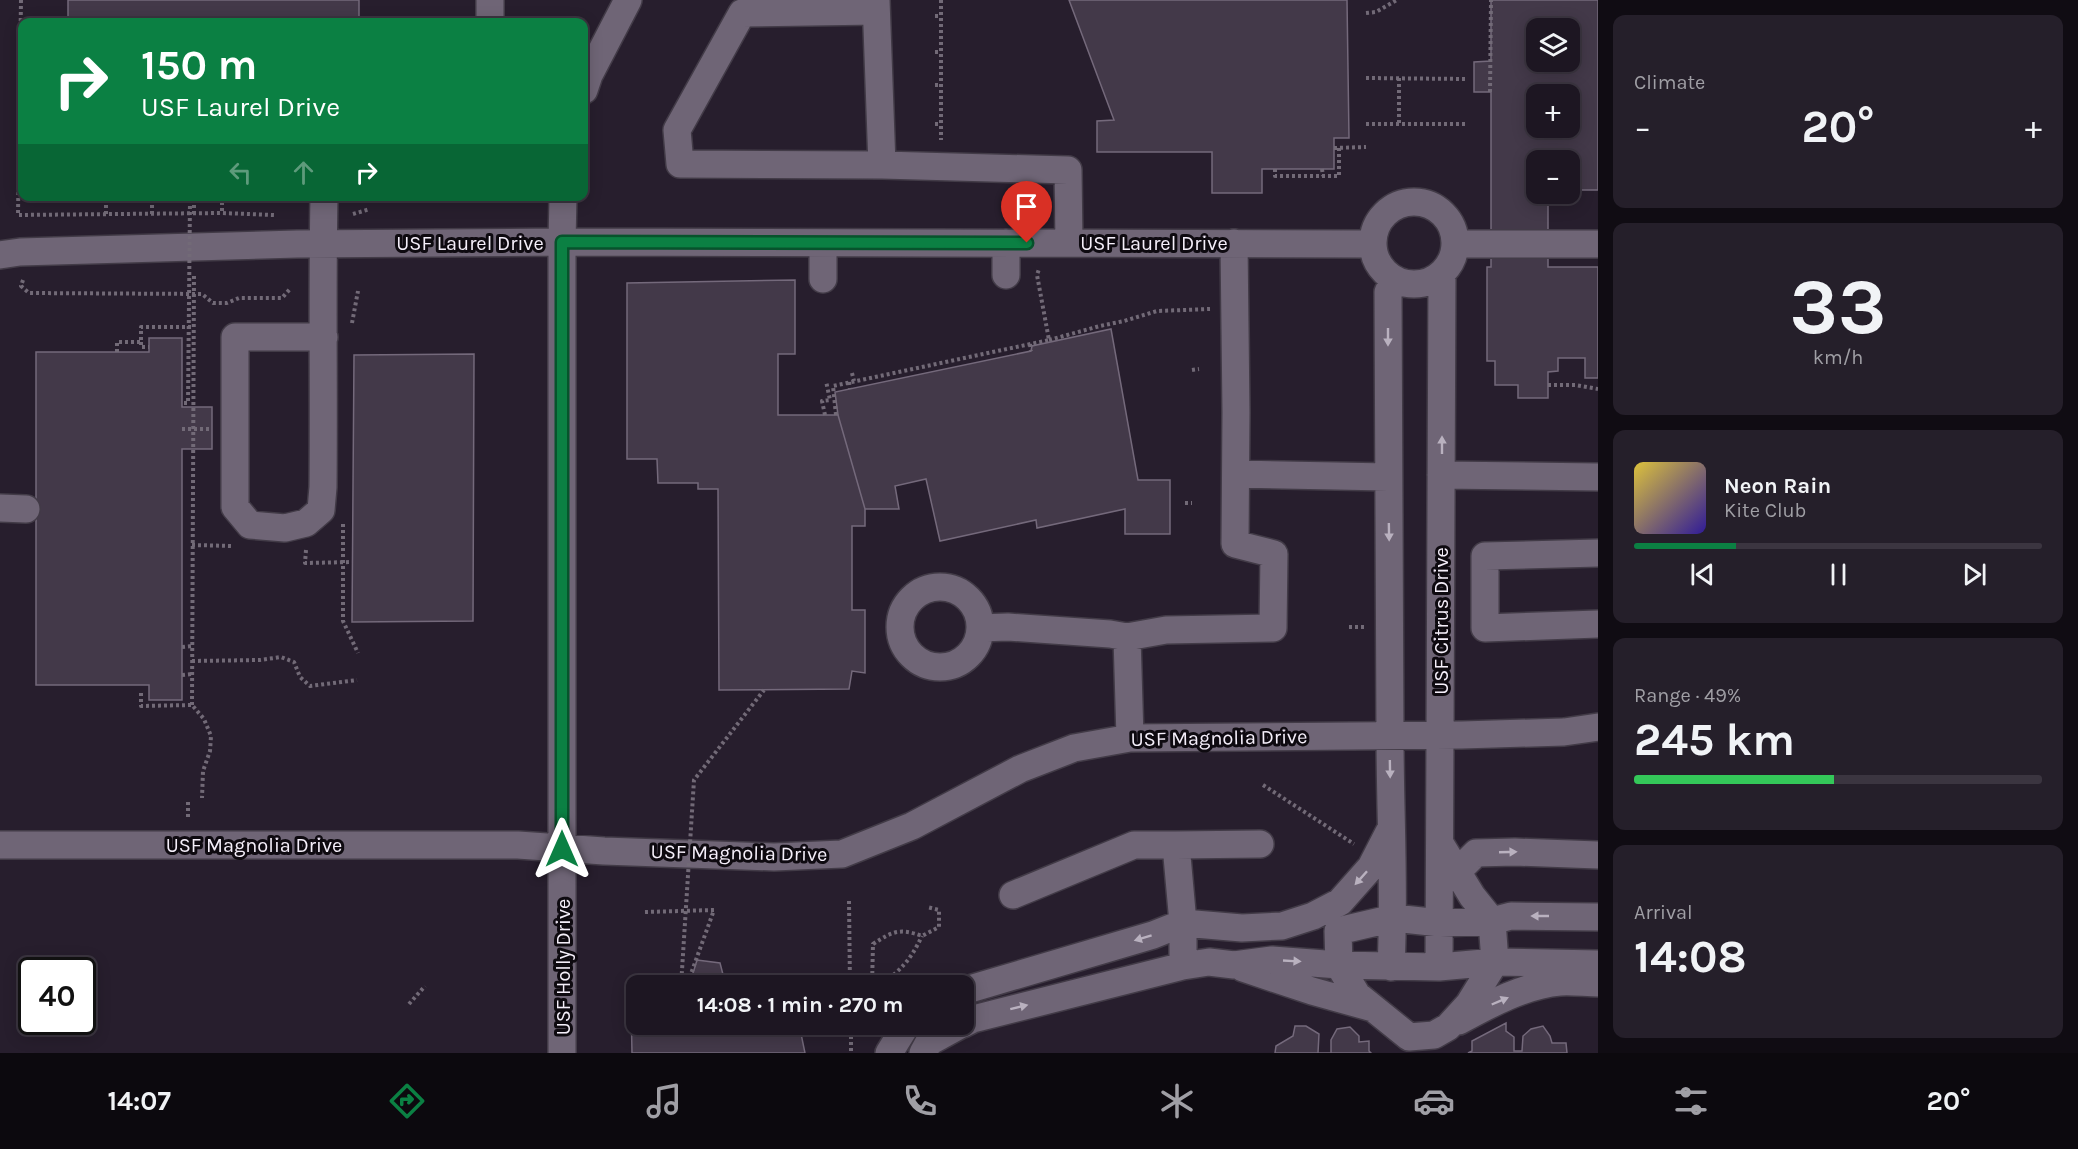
<!DOCTYPE html>
<html lang="en">
<head>
<meta charset="utf-8">
<style>
  body { margin:0; font-family:Karla,sans-serif; background:#251f2a; color:#f1f3f6; height:100vh; display:flex; flex-direction:column; font-size:22px; white-space:nowrap }
  * { box-sizing:border-box; margin:0 }
  p { font-size:20px; color:#a09fa5 }
  .icon { flex:none; width:33px; height:33px; fill:none; stroke:currentColor; stroke-width:2; stroke-linecap:round; stroke-linejoin:round }
  .map { position:relative; flex:1; overflow:hidden }
  .panel { display:flex; flex-direction:column; gap:15px; padding:15px; background:#100c13; width:480px }
  .panel>* { flex:none }
  .guide { position:absolute; left:18px; top:18px; width:570px; height:183px; border-radius:12px; box-shadow:0 3px 15px #0003,0 0 0 2px #3b3540; background:#0b8043; color:#fff; overflow:hidden }
  .controls { position:absolute; left:1526px; top:18px; display:grid; gap:12px }
  .controls a { display:grid; place-items:center; width:54px; height:54px; border-radius:12px; background:#1d1622; box-shadow:0 3px 15px #0003,0 0 0 2px #3b3540; font-size:30px }
  .speed { position:absolute; left:18px; top:957px; display:flex; gap:12px; font-size:30px; font-weight:700; text-align:center }
  .speed>* { display:grid; place-content:center; width:78px; height:78px; border-radius:50%; background:#1d1622; box-shadow:0 3px 15px #0003,0 0 0 2px #3b3540; line-height:1 }
  .speed .limit { border:3px solid #111; border-radius:9px; background:#fff; color:#111 }
  .pin { position:absolute; display:grid; place-items:center; width:51px; height:51px; color:#fff; margin:-62px -26px; border-radius:50% 50% 50% 0; rotate:-45deg; box-shadow:0 0 6px #0007 }
  .pin .icon { rotate:45deg }
  .me { position:absolute; width:66px; margin:-33px; rotate:0deg; stroke-linejoin:round; filter:drop-shadow(0 0 4px #0008) }
  .turn { display:flex; align-items:center; gap:21px; height:126px; padding:0 24px; font-size:27px }
  .turn .icon { width:78px; height:78px; stroke-width:2.5 }
  .turn b { display:block; font-size:42px; line-height:51px }
  .lanes { display:flex; align-items:center; height:57px; padding:0 24px; background:#0003; justify-content:center; gap:30px; direction:ltr }
  .lanes .off { opacity:.35 }
  .big { font-size:45px; font-weight:700; line-height:1.1 }
  .panel .tile { flex:1; display:flex; flex-direction:column; justify-content:center; gap:9px; min-width:0; padding:0 21px; border-radius:12px; background:#251f2a }
  .panel .dial { align-items:center; gap:0 }
  .dial b { font-size:78px; line-height:1 }
  .song { display:flex; align-items:center; gap:18px }
  .cover { width:72px; height:72px; border-radius:9px; background:linear-gradient(135deg,hsl(50 70% 55%),hsl(250 70% 35%)) }
  .played { height:6px; border-radius:3px; background:linear-gradient(90deg,#0b8043 25%,#3b3540 25%) }
  .keys { display:flex; justify-content:space-around; direction:ltr }
  .heat { display:flex; justify-content:space-between; align-items:center; font-size:33px; direction:ltr }
  .charge { height:9px; border-radius:4px; background:linear-gradient(90deg,#34c759 49%,#3b3540 0) }
  .trip { position:absolute; left:626px; top:975px; width:348px; height:60px; border-radius:12px; background:#1d1622; box-shadow:0 3px 15px #0003,0 0 0 2px #3b3540; font-weight:700; line-height:60px; text-align:center }
  .dock { display:flex; height:96px; justify-content:space-around; align-items:center; background:#0c090e; color:#a09fa5 }
  .dock .icon { width:42px; height:42px }
  .dock .current { color:#0b8043 }
  .dock b { font-size:27px; color:#f1f3f6 }
  main { display:flex; flex:1; min-height:0 }
  .map>svg:first-child { display:block }
  .building { fill:#433949; stroke:#74697b; stroke-width:1.5; fill-rule:evenodd }
  .lines { fill:none; stroke-linecap:round; stroke-linejoin:round }
  .minor-casing { stroke:#423b47; stroke-width:30 }
  .path { stroke:#726a77; stroke-width:4; stroke-dasharray:3 3; stroke-linecap:butt }
  .minor { stroke:#6f6576; stroke-width:27 }
  .path-bridge { stroke:#726a77; stroke-width:4; stroke-dasharray:3 3; stroke-linecap:butt }
  .oneway { fill:#b9b1bf }
  .route-casing { stroke:#07532c; stroke-width:15 }
  .route { stroke:#0b8043; stroke-width:10 }
  .labels { text-anchor:middle; dominant-baseline:central; stroke-width:6; stroke-linejoin:round; paint-order:stroke }
  .street-label { font-size:20px; fill:#f5effa; stroke:#0e0a10 }
</style>
</head>
<body>
<main>
<div class="map">
<svg width="1598" height="1053" viewBox="0 0 1598 1053">
  <rect width="100%" height="100%" fill="#271e2d"/>
  <path class="building" d="M68,0h291v22h-291z
    M1069,0h278l2,138h-15v31h-72v24h-50v-41h-115v-31l17,-1z
    M1491,0h107v190h-26v6h-24v71h50v111h-13v-20h-27v13l-10,1v26h-30v-13h-23v-24h-8v-94h4v-175h-17v-30l17,-1zM1536,28h33v34h-33zM1536,94h33v34h-33zM1536,160h33v34h-33z
    M795,280v74h-17v61h60l27,94v17h-13v84h13v63l-13,-2 -3,18 -130,1 -1,-201h-20v-6h-40l-1,-24h-30v-176z
    M1111,329l27,151h32v54h-45v-25l-88,19 -1,-8 -96,21 -14,-62 -31,7 4,23h-34l-27,-94 -3,-23 196,-41 1,-5z
    M149,338h33v69h30v42h-30v251h-33v-15h-113v-333h113z
    M474,354l-1,267 -121,1 2,-267z
    M697,960l23,3 6,23h-45l10,-6z
    M776,974l3,12h-52z
    M631,1006h5v18h163l6,29h-173z
    M1506,1023v8l8,6v14h8l1,-15 8,-7 12,-3 7,10 2,7h14l1,10h-99l4,-2v-10z
    M1295,1026h11l13,8 -1,19h13v-13l6,-11 13,-2 9,9v6l10,-1v10l2,2h-96l1,-7 17,-10z"/>
  <g class="lines">
    <g class="minor-casing">
      <path id="minor" d="M490,0v22
        M876,0l6,165 -202,-1 -3,-34 65,-117 134,-2
        M584,90l5,-15 39,-75
        M882,165l186,5 1,72
        M324,196c-2,97 0,194 -1,291l-2,23 -15,13 -21,5 -35,-3 -15,-18v-170h89
        M1373 243a41 41 0 1 1 82 0a41 41 0 1 1-82 0Z
        M823,243v36
        M1006,243v32
        M1456,244h142
        M0,255l20,-3 277,-8 265,-2 810,2
        M1236,474l152,3
        M1441,475l157,2
        M0,508l26,1
        M1598,553l-113,3v72l113,-4
        M900 627a40 40 0 1 1 80 0a40 40 0 1 1-80 0Z
        M980,628l28,-1 102,7 17,3 3,101
        M1127,637l39,-7 107,-2 1,-74 -39,-10 1,-132 -2,-169
        M0,845h518l86,6 170,6 68,-3 70,-28 108,-57 54,-21 56,-10 332,-3 102,-3 34,-5
        M1457,872l19,-19 39,-1 83,3
        M1013,895l121,-50h42
        M1598,917l-87,-1 -19,5 -52,2 -46,-5 -56,13 1,34 100,2 56,-5 103,2
        M1183,966v-43l-7,-78 84,-1
        M1391,967c4,-76 -1,-154 -1,-231 0,-148 -2,-296 -2,-444l6,-12
        M1439,967l3,-693
        M1243,968l69,23 61,17
        M963,991l190,-56 30,-12 59,5 40,-2 31,-10 27,-14 31,-35 18,-35
        M1459,1021c31,-17 66,-36 101,-39 12,-1 26,1 38,1
        M963,1024l10,-5 210,-53 26,-4 25,3 38,-5 67,5 18,30 52,42 25,-2 14,-8 21,-23 26,-42 -3,-41 -20,-25 -31,-51
        M562,1053v-811l1,-46
        M889,1053l18,-29
        M923,1053l6,-11 33,-18"/>
    </g>
    <path class="path" d="M21,0l-3,215 204,-2 52,2
      M941,0v140
      M1366,13l10,-1 21,-12
      M935,16h6
      M935,52h6
      M1366,78l100,1
      M1399,78v46
      M935,85h6
      M1490,92l1,-92
      M935,124h6
      M1366,124h100
      M1334,148l32,-1
      M1275,169v7h64v-28
      M1322,169l1,7
      M222,196v17
      M106,214v-18
      M152,214v-18
      M194,214v-13h25v-5
      M353,214l17,-5
      M23,280l-2,6 8,7 173,1 11,9h14l12,-5h43l8,-9
      M352,323l6,-32
      M1049,340l51,-14 24,-5 33,-10 53,-2
      M141,342v5h8
      M1030,344l1,7
      M117,352v-10h24v-15h52
      M1192,370l7,-1
      M852,373l2,8
      M849,382l1,7
      M1548,385h27l23,4
      M825,415l-3,-14 8,-1 -4,-19
      M836,415l-3,-29 216,-46 -12,-65 2,-6
      M182,429h29
      M1185,503h7
      M343,524v97l15,32
      M192,545l41,1
      M306,550l-1,13 47,-1
      M1349,627h16
      M182,647l10,-1
      M192,661l68,-1 21,-3 13,5 6,15 10,9 47,-6
      M182,675l10,-1
      M141,693v13l51,-1 12,14 7,17 -1,15 -7,20 -1,27
      M192,705l2,-432
      M1263,785l91,59
      M188,802v17
      M849,901l1,85
      M645,912l69,-2 -26,72
      M872,986l1,-42c20,-13 27,-16 49,-8l17,-9v-17l-12,-3
      M879,986c22,-16 31,-25 43,-50
      M409,1004l16,-18
      M851,1024v29"/>
    <use href="#minor" class="minor"/>
    <path class="path-bridge" d="M176,196v5h14l-2,202h-6
      M681,986l13,-206 70,-90"/>
  </g>
  <defs><path id="oneway-solid" d="M-6-.8H1V-3.2L6.5 0L1 3.2V.8H-6Z" transform="scale(1.5)"/></defs>
  <g class="oneway">
    <use href="#oneway-solid" transform="translate(1388 337) rotate(90)"/>
    <use href="#oneway-solid" transform="translate(1442 445) rotate(-90)"/>
    <use href="#oneway-solid" transform="translate(1389 532) rotate(89)"/>
    <use href="#oneway-solid" transform="translate(1390 769) rotate(89)"/>
    <use href="#oneway-solid" transform="translate(1508 852) rotate(-2)"/>
    <use href="#oneway-solid" transform="translate(1361 878) rotate(132)"/>
    <use href="#oneway-solid" transform="translate(1540 916) rotate(180)"/>
    <use href="#oneway-solid" transform="translate(1143 938) rotate(163)"/>
    <use href="#oneway-solid" transform="translate(1292 961) rotate(3)"/>
    <use href="#oneway-solid" transform="translate(1500 1001) rotate(-23)"/>
    <use href="#oneway-solid" transform="translate(1019 1007) rotate(-14)"/>
  </g>
  <g class="lines">
    <g class="route-casing">
      <path id="route" d="M562,849v-607l465,1"/>
    </g>
    <use href="#route" class="route"/>
  </g>
  <g class="labels">
    <g class="street-label">
      <text x="470" y="243">USF Laurel Drive</text>
      <text x="1154" y="243">USF Laurel Drive</text>
      <text transform="translate(1441 621) rotate(-90)">USF Citrus Drive</text>
      <text transform="translate(1219 738) rotate(-1)">USF Magnolia Drive</text>
      <text x="254" y="845">USF Magnolia Drive</text>
      <text transform="translate(739 853) rotate(1)">USF Magnolia Drive</text>
      <text transform="translate(563 967) rotate(-90)">USF Holly Drive</text>
    </g>
  </g>
</svg>
<div class="controls">
<a><svg class="icon" aria-label="layers" viewBox="0 0 24 24"><path d="M12 4l9 5-9 5-9-5zM3 14l9 5 9-5"/></svg></a>
<a>+</a>
<a>−</a>
</div>
<div class="speed"><div class="limit">40</div></div>
<div class="pin" style="left:1027px;top:243px;background:#d93025"><svg class="icon" aria-label="arrive" viewBox="0 0 24 24"><path d="M6 21V4h12l-3 4 3 4H6"/></svg></div>
<svg class="me" style="left:562px;top:849px" viewBox="-20 -20 40 40"><path d="M0-17L14 15 0 8-14 15z" fill="#0b8043" stroke="#fff" stroke-width="4"/></svg>
<div class="trip">14:08 · 1 min · 270 m</div>
<div class="guide">
<div class="turn"><svg class="icon" aria-label="right" viewBox="0 0 24 24"><path d="M7 20v-9h11M14 6l5 5-5 5"/></svg><div><b>150 m</b>USF Laurel Drive</div></div>
<div class="lanes"><svg class="icon off" aria-label="left" viewBox="0 0 24 24"><path d="M17 20v-9H6M10 6l-5 5 5 5"/></svg><svg class="icon off" aria-label="ahead" viewBox="0 0 24 24"><path d="M12 20V5M6 11l6-6 6 6"/></svg><svg class="icon" aria-label="right" viewBox="0 0 24 24"><path d="M7 20v-9h11M14 6l5 5-5 5"/></svg></div>
</div>
</div>
<section class="panel">
<div class="tile"><p>Climate</p>
<div class="heat"><a>−</a><b class="big">20°</b><a>+</a></div>
</div>
<div class="tile dial"><b>33</b><p>km/h</p></div>
<div class="tile">
<div class="song"><i class="cover"></i><div><b>Neon Rain</b><p>Kite Club</p></div></div>
<div class="played"></div>
<div class="keys"><svg class="icon" aria-label="previous" viewBox="0 0 24 24"><path d="M18 5L8 12l10 7zM5 5v14"/></svg><svg class="icon" aria-label="pause" viewBox="0 0 24 24"><path d="M8 5v14M16 5v14"/></svg><svg class="icon" aria-label="next" viewBox="0 0 24 24"><path d="M6 5l10 7-10 7zM19 5v14"/></svg></div>
</div>
<div class="tile"><p>Range · 49%</p><b class="big">245 km</b><div class="charge"></div></div>
<div class="tile"><p>Arrival</p><b class="big">14:08</b></div>
</section>
</main>
<nav class="dock">
<b>14:07</b>
<svg class="icon current" aria-label="directions" viewBox="0 0 24 24"><path d="M12 3l9 9-9 9-9-9zM9 14v-3h6M13 9l2 2-2 2"/></svg>
<svg class="icon" aria-label="music" viewBox="0 0 24 24"><path d="M9 18V5l10-2v13"/><circle cx="6" cy="18" r="3"/><circle cx="16" cy="16" r="3"/></svg>
<svg class="icon" aria-label="phone" viewBox="0 0 24 24"><path d="M5 4h4l2 5-3 2q2 4 5 5l2-3 5 2v4C11 20 4 13 5 4z"/></svg>
<svg class="icon" aria-label="climate" viewBox="0 0 24 24"><path d="M12 3v18M4 7l16 10M4 17L20 7"/></svg>
<svg class="icon" aria-label="car" viewBox="0 0 24 24"><path d="M5 17H2v-5l4-1 3-4h7l3 4 3 1v5h-3M9 17h6M6 11h13"/><circle cx="7" cy="17" r="2"/><circle cx="17" cy="17" r="2"/></svg>
<svg class="icon" aria-label="filters" viewBox="0 0 24 24"><path d="M4 7h16M4 17h16"/><circle cx="9" cy="7" r="2"/><circle cx="15" cy="17" r="2"/></svg>
<b>20°</b>
</nav>
</body>
</html>
